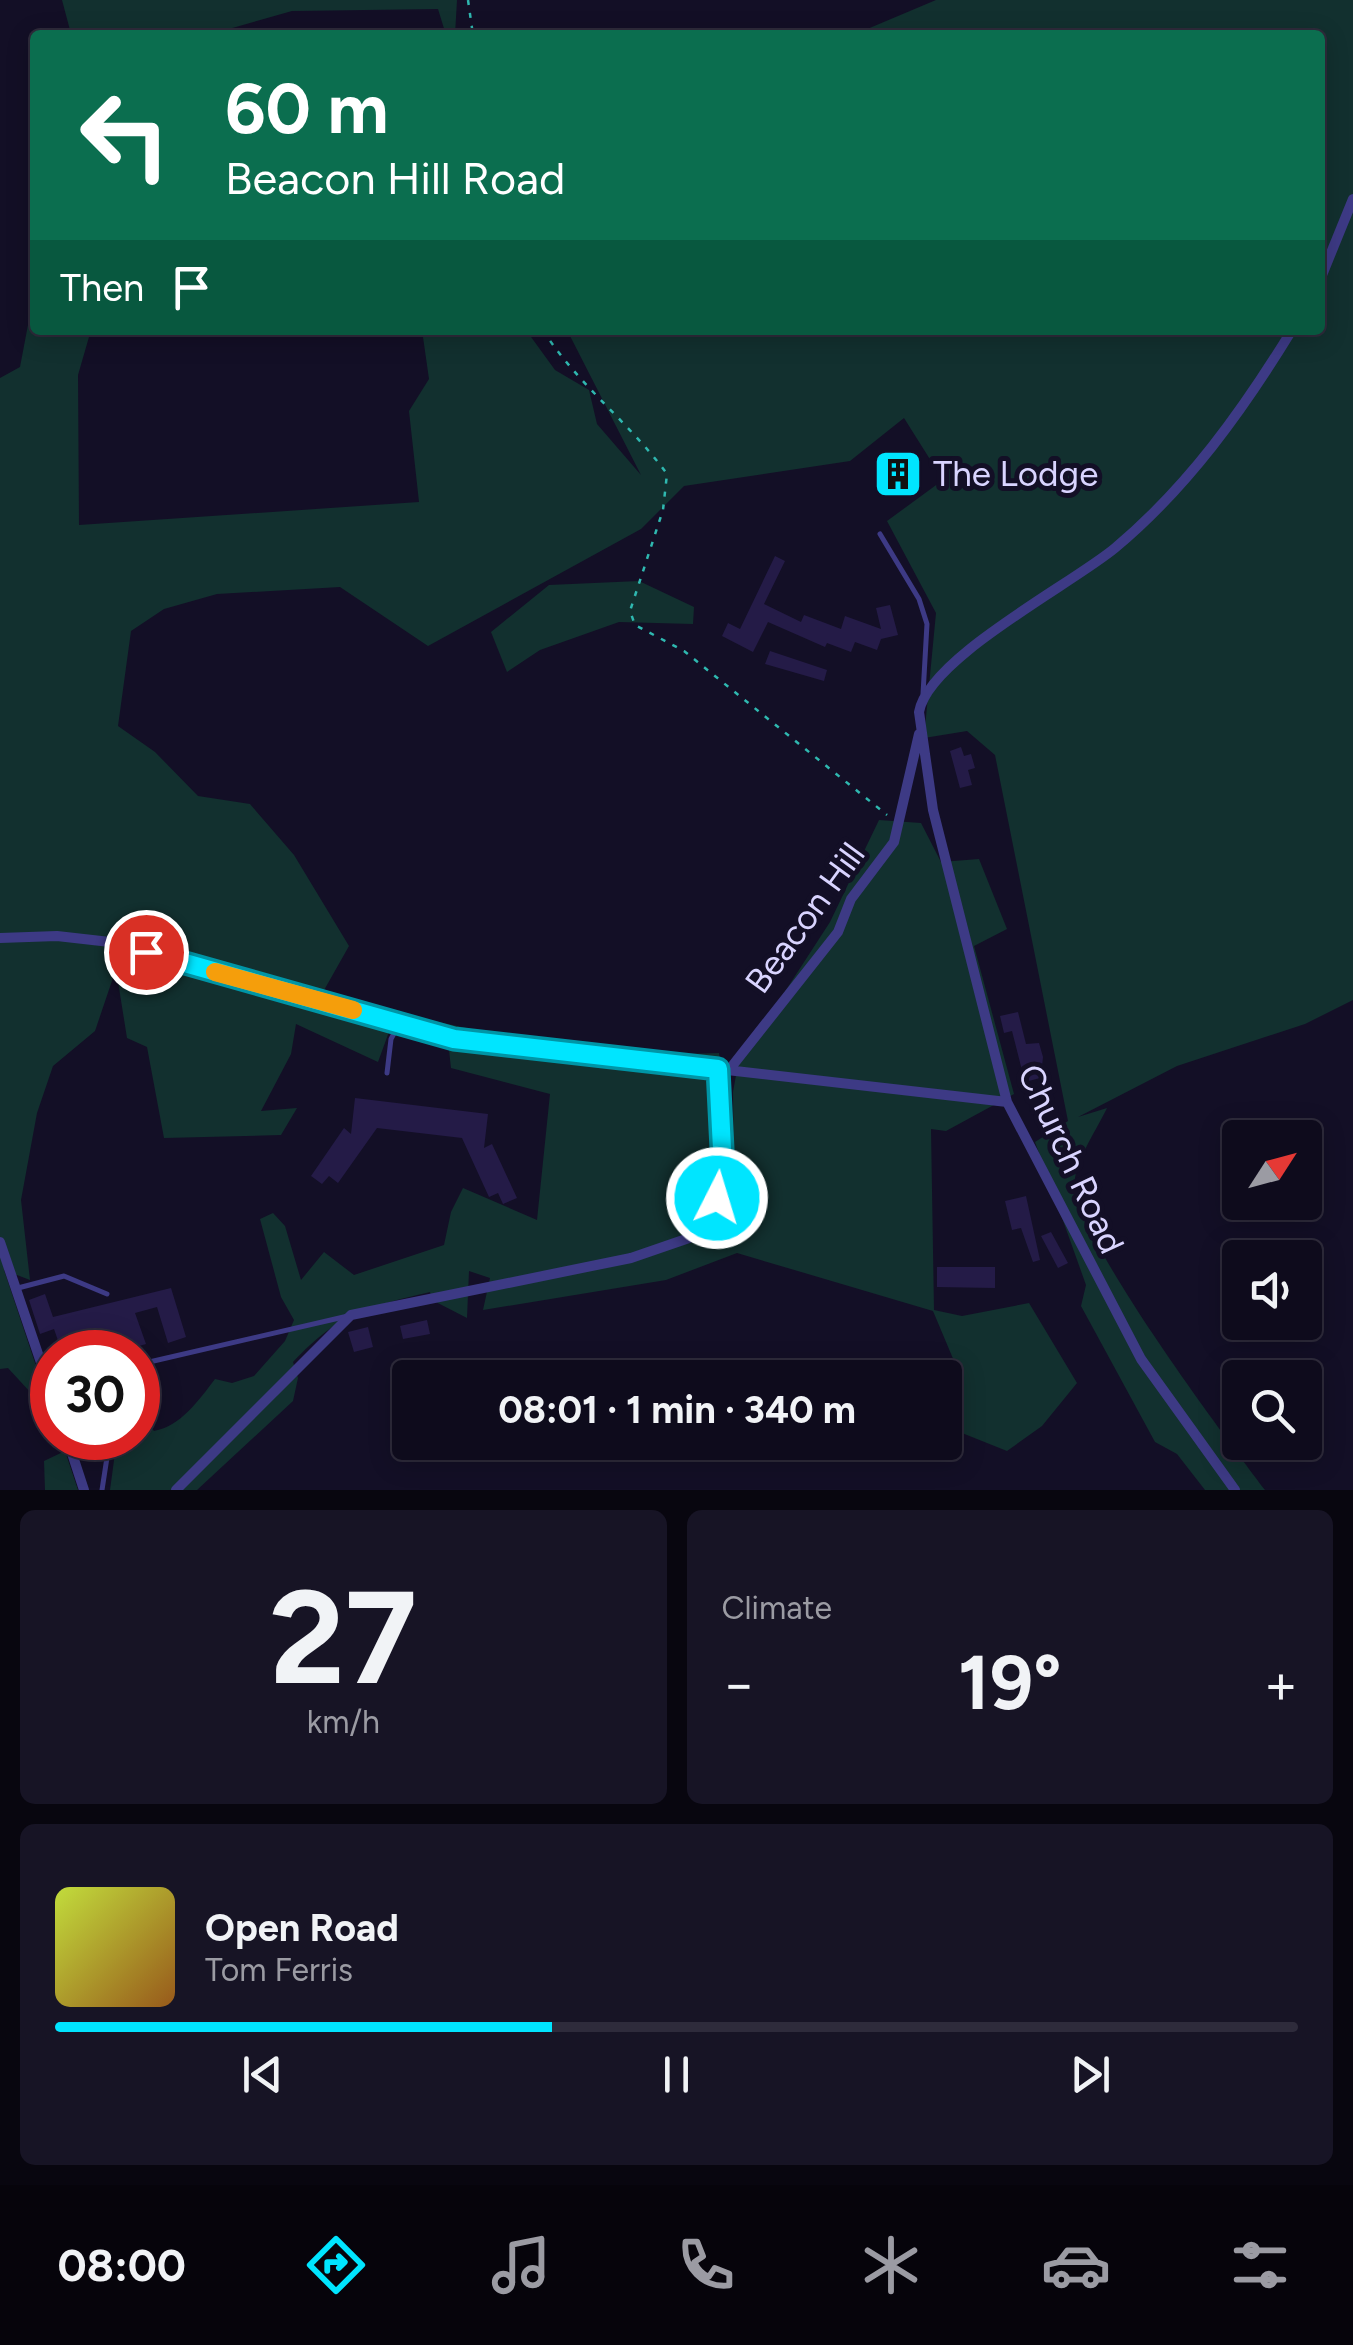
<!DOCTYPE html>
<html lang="en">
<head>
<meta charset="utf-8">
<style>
  body { margin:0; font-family:Figtree,sans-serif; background:#171425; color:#f1f3f6; height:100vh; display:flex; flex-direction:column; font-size:38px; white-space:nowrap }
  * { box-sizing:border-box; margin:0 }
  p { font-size:32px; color:#9b9ba3 }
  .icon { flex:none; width:55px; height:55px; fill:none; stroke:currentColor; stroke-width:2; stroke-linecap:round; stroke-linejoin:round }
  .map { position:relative; height:1490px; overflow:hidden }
  .drawer { display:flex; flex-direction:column; gap:20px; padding:20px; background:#08060f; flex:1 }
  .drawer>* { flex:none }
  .top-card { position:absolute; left:30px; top:30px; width:1295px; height:305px; border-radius:10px; box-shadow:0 5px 25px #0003,0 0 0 2px #2e2b3b; background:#0b6e4f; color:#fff; overflow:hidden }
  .needle { width:65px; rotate:54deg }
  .fabs { position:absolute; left:1222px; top:1120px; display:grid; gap:20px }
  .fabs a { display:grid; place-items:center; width:100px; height:100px; border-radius:10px; background:#0e0b1c; box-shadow:0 5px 25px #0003,0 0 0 2px #2e2b3b; font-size:50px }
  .speed { position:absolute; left:30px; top:1330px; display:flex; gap:20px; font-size:50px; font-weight:700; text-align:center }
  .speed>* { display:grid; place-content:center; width:130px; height:130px; border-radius:50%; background:#0e0b1c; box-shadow:0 5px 25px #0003,0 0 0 2px #2e2b3b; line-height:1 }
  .speed .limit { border:15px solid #d22; background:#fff; color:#111 }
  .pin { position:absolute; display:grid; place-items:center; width:85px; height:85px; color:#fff; margin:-42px; border:5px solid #fff; border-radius:50%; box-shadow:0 2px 10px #0007 }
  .me { position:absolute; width:110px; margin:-55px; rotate:5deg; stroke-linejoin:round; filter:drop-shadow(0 0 8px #0008) }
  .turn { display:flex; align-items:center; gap:35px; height:210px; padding:0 30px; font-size:45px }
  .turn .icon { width:130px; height:130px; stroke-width:2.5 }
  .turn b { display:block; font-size:70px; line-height:85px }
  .then { display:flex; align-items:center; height:95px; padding:0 30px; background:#0003; gap:20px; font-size:38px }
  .big { font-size:75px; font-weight:700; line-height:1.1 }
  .drawer .tile { flex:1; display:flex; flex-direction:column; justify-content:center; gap:15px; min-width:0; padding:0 35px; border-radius:15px; background:#171425 }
  .drawer .dial { align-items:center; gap:0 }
  .dial b { font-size:130px; line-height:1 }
  .song { display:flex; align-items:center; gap:30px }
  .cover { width:120px; height:120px; border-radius:15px; background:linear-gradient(135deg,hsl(70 70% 55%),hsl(30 70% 35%)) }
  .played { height:10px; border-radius:5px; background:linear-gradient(90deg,#00e5ff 40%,#2e2b3b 40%) }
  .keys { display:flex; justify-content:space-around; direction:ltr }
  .heat { display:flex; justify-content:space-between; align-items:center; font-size:55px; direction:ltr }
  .drawer .tiles { flex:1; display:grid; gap:20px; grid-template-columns:1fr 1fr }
  .tile:last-child { grid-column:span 2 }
  .trip { position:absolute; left:392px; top:1360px; width:570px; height:100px; border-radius:10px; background:#0e0b1c; box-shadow:0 5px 25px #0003,0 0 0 2px #2e2b3b; font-weight:700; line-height:100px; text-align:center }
  .dock { display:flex; height:160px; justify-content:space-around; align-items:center; background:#06040b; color:#9b9ba3 }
  .dock .icon { width:70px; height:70px }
  .dock .selected { color:#00e5ff }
  .dock b { font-size:45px; color:#f1f3f6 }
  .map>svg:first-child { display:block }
  .green { fill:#12302f }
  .building { fill:#241b47 }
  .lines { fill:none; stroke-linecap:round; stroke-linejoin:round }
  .path { stroke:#2fb8b0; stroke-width:2.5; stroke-dasharray:5 8; stroke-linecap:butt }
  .lane { stroke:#3d3a85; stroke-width:5 }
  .street { stroke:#3d3a85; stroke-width:10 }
  .route-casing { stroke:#0095a6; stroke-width:25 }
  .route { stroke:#00e5ff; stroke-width:18 }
  .slow { stroke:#f59e0b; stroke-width:18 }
  .labels { text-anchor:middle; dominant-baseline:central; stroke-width:10; stroke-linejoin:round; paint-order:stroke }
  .poi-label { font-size:35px; fill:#d9d4ff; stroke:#130f26; text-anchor:start }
  .street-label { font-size:35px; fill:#d9d4ff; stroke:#130f26 }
</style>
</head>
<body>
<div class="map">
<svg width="1353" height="1490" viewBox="0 0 1353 1490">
  <rect width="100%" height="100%" fill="#130f26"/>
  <path class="green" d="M62,0h395l-2,35h-9l-8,-26 -146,2 -84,24h-143l5,-5z
    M936,0h417v1000l-48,24 -128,42 -99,51 29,-9c-10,21 -28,47 -32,70 -9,49 154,264 190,312h-60l-28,-36 -22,-12 -74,-136 5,-21 -51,-143 33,-21 -73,-366 -28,-24 -43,7 12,-125 -49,-92 56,-41 -39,-62 -54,43 -166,25 -43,43 -213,117 -88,-59 -123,7 -53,15 -33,22 -13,95 37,26 43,44 52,8 44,51 55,91 -26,46c129,36 262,67 396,61l15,145 -1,-106 5,-28 92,-142 49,-102 42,3 20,39 38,-3 28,70 -33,17 40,148 -68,37 -15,-2 3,181 28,6 67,-13 48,80 -35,43 -35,25 -50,-20 5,-51 -29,-69 -196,-58 -71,27 -183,30 7,-32 -21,-7 -2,47 -35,-18 -2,-8c-66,16 -89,20 -137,70l5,16 -5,23 -96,89h-87l7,-52h21v-24l16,17c27,-5 45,-31 61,-52l17,4 22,-7 31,-35 9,-21 -13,-23 -21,-78 13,-6 12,13 16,54 23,-28 30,23 90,-30 7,-33 12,-24 74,32 13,-126 -99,-26 -3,-27 -58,-12 -12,33 -82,-38 -5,30 -30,57 36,-3 -16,27 -117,3 -17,-91 -20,-9 -11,-69 -21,62 -42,35 -16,47 -16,87 9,80 -26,-10 39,117 -12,6 -23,-25 -8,1v-991l20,-11 15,-79v42h56l-13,45 1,150 340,-23 -10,-91 20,-32 -7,-49h104l29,40 34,20 8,34 44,51 -74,-145h753v-295h-467z
    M639,581l55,26 -1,17 -74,-2 -79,28 -33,22 -16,-40 58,-47z
    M65,1451l13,39h-33l-1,-29z"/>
  <path class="building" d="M901,458l13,16 -20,15 -12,-16z
    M775,556l10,5 -21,43 37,18 3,-7 37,14 4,-13 36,13 -5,-21 14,-3 8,30 -17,4 -4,11 -22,-8 -4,10 -24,-9 -2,4 -57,-25 -15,30 -31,-16 6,-13 12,6z
    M770,651l57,19 -3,11 -59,-17z
    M961,747l3,9 7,-2 4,14 -7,2 4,15 -12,3 -10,-37z
    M1018,1012l8,32 13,-1 4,14 -1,9 -5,1 3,11 -15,4 -13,-51 -8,2 -4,-17z
    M355,1098l133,16 -4,34 8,-4 25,54 -14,6 -5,-11 -9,4 -27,-59 -85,-10 -39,55 -9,-7 -7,8 -11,-8 33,-48 7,6z
    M1026,1196l14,64 -7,2 -12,-34 -9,2 -7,-29z
    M1051,1232l17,31 -10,5 -17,-32z
    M937,1267h58v21l-58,-1z
    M171,1288l15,49 -18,6 -11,-36 -22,6 11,31 -27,8h-27l-3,-8 -27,8 -8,-23 -14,5 -11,-34 16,-6 8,23z
    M427,1320l3,14 -27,5 -3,-13z
    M368,1327l5,20 -19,5 -6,-20z"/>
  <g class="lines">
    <path class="path" d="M468,0l5,35
      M543,330c33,53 87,93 124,144l-4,36 -33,101 5,14 49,26 203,164"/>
    <path class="lane" d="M880,534l39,65 8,25 -4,70
      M387,1073l4,-34 7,-13
      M18,1288l46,-12 43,18
      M138,1370l7,-7 203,-47
      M102,1490l8,-52"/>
    <path class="street" d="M1320,280l33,-81
      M0,938l57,-2 53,6 344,97 553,63
      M729,1070l109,-138 13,-33 43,-57 25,-108
      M0,1242l52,153
      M67,1438l17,52
      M176,1490l175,-175 280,-57 58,-20 15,-15 13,-25 5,-49 -4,-80
      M1235,1490l-94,-131 -134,-257 -74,-292 -14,-98c9,-54 153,-128 196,-164 73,-61 128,-138 177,-218"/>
  </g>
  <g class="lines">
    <g class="route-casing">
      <path id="route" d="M146,952l308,87 264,30 4,80 -5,49"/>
    </g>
    <use href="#route" class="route"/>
    <path class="slow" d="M215,972l138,38"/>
  </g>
  <defs>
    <g id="building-square" transform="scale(2.5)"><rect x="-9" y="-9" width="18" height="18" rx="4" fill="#00e5ff" stroke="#130f26"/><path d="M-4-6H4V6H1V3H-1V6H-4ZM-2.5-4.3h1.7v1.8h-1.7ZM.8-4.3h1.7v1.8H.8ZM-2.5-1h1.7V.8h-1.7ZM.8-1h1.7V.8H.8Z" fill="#111"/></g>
  </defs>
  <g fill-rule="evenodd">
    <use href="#building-square" x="898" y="474"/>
  </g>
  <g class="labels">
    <g class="poi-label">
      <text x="933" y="474">The Lodge</text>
    </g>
    <g class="street-label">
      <text transform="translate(805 918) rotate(-54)">Beacon Hill</text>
      <text transform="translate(1071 1159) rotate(65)">Church Road</text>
    </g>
  </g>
</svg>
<div class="fabs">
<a><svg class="needle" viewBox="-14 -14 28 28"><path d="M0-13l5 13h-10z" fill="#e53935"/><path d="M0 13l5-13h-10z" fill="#9b9ba3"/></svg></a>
<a><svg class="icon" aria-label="sound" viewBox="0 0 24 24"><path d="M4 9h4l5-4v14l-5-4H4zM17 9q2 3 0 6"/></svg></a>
<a><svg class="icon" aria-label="search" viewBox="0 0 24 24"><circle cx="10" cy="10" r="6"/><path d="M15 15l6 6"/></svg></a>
</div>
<div class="speed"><div class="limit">30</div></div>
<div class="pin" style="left:146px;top:952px;background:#d93025"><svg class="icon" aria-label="arrive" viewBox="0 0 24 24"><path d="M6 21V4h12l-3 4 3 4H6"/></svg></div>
<svg class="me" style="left:717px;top:1198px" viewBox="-20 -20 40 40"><circle r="17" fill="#00e5ff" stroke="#fff" stroke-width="3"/><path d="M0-11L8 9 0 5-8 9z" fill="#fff"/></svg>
<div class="trip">08:01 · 1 min · 340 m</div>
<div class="top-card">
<div class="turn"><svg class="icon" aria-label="left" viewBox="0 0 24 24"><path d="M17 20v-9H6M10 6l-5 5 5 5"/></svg><div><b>60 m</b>Beacon Hill Road</div></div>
<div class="then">Then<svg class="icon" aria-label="arrive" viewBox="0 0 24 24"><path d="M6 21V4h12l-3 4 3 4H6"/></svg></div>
</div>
</div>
<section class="drawer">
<div class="tiles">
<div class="tile dial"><b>27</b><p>km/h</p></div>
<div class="tile"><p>Climate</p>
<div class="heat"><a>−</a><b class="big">19°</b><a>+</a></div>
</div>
<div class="tile">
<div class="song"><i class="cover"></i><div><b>Open Road</b><p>Tom Ferris</p></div></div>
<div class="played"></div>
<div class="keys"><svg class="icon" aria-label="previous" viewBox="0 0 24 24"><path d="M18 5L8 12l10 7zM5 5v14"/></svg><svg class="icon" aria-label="pause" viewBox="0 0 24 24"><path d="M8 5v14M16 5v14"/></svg><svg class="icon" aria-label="next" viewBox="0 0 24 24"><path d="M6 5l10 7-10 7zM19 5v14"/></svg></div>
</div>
</div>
</section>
<nav class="dock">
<b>08:00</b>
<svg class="icon selected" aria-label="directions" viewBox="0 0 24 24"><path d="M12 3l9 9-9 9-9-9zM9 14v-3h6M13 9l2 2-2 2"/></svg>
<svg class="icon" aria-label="music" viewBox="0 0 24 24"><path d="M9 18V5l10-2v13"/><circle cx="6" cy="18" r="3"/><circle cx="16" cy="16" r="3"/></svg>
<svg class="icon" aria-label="phone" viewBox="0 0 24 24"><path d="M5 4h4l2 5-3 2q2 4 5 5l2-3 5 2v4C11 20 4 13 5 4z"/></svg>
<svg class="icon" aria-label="climate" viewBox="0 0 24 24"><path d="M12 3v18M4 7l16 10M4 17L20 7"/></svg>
<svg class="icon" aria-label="car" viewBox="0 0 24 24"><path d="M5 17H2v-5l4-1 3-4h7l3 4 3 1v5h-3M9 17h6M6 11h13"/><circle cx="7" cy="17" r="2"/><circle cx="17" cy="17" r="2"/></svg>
<svg class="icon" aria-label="filters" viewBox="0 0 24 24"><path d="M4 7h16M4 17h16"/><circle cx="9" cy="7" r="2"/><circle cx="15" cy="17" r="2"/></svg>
</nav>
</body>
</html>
